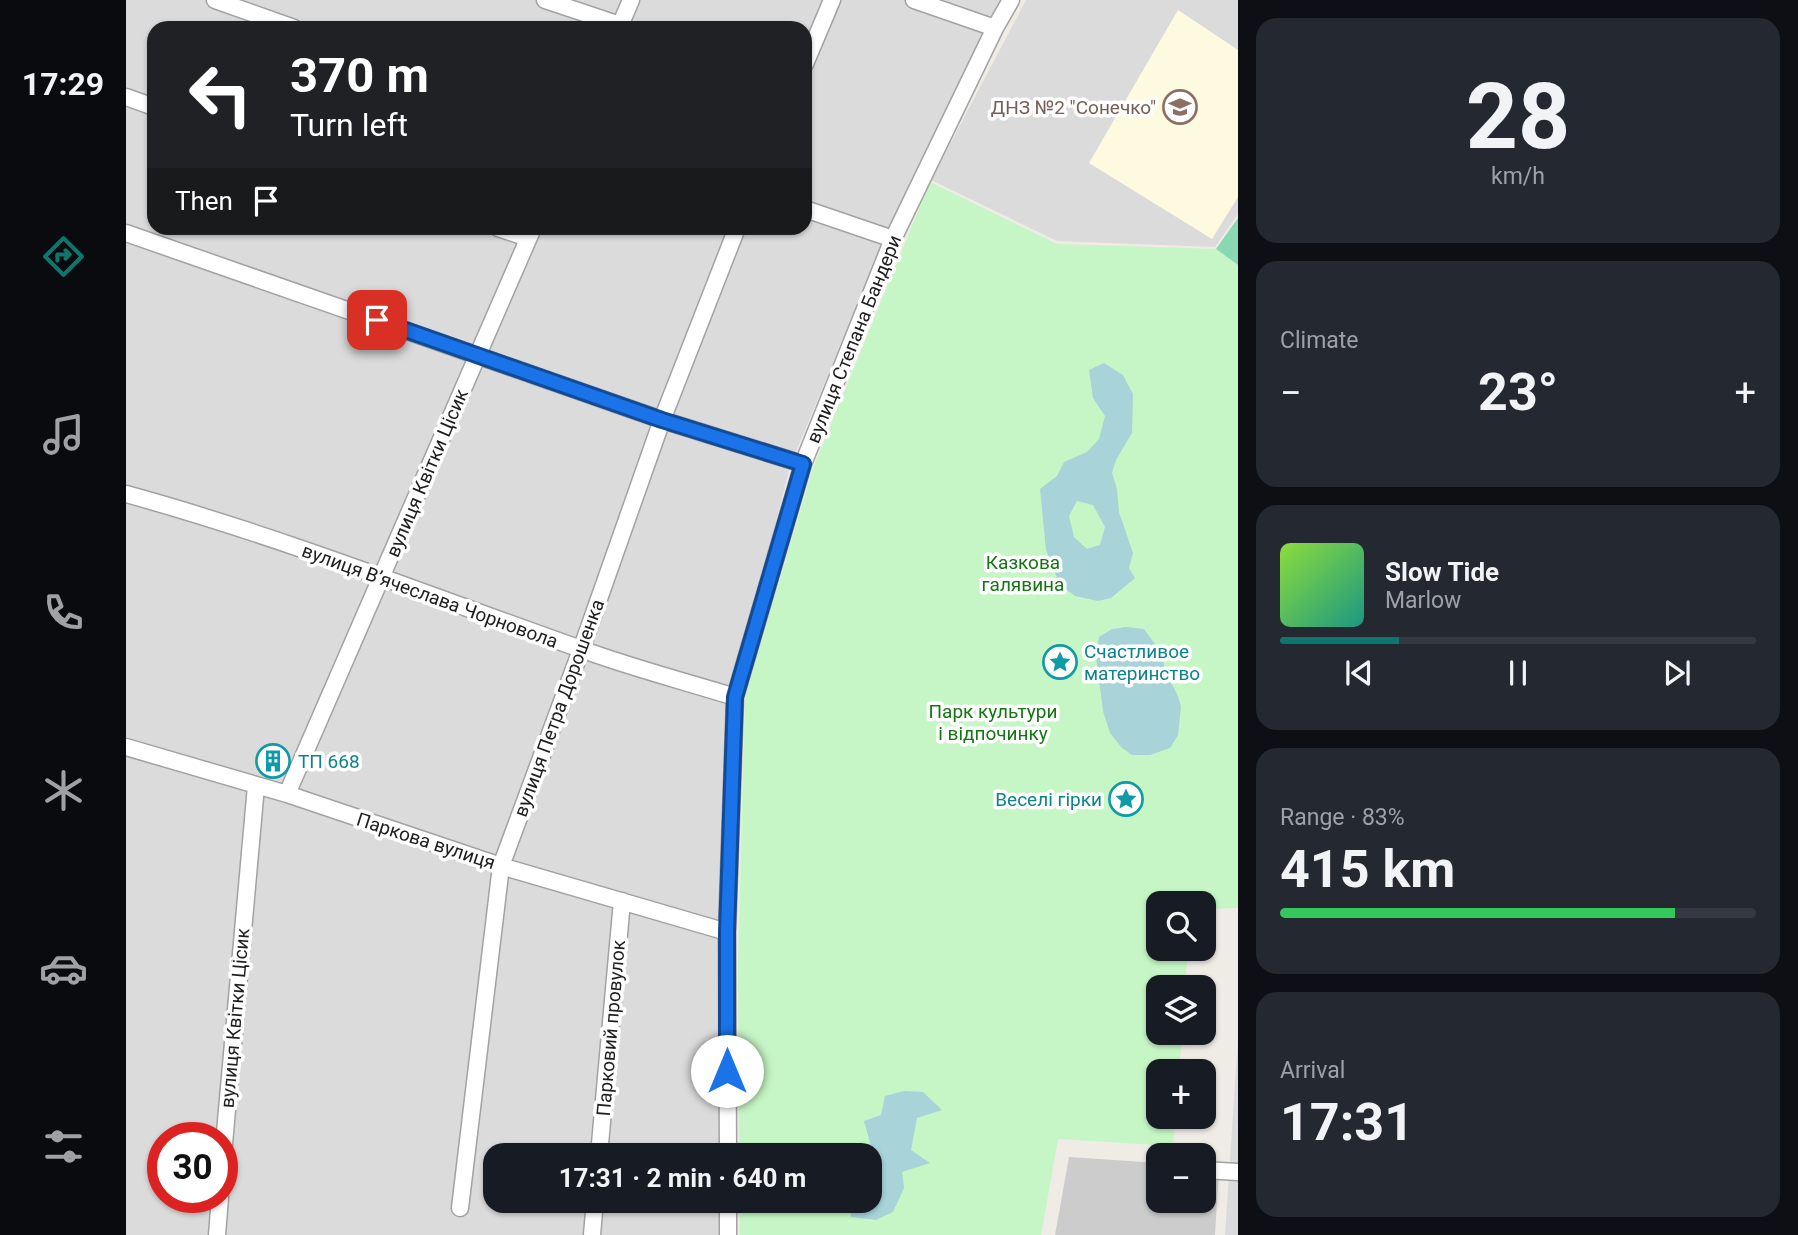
<!DOCTYPE html>
<html lang="en">
<head>
<meta charset="utf-8">
<style>
  body { margin:0; font-family:Roboto,sans-serif; background:#242831; color:#f1f3f6; height:100vh; display:flex; flex-direction:column; font-size:26px; white-space:nowrap }
  * { box-sizing:border-box; margin:0 }
  p { font-size:23px; color:#9ea1a6 }
  .icon { flex:none; width:38px; height:38px; fill:none; stroke:currentColor; stroke-width:2; stroke-linecap:round; stroke-linejoin:round }
  .map { position:relative; flex:1; overflow:hidden }
  .sheet { display:flex; flex-direction:column; gap:18px; padding:18px; background:#0d0f14; width:560px }
  .sheet>* { flex:none }
  .guide { position:absolute; left:21px; top:21px; width:665px; height:214px; border-radius:21px; box-shadow:0 2px 5px #0004; background:#202124; color:#fff; overflow:hidden }
  .fabs { position:absolute; left:1020px; top:891px; display:grid; gap:14px }
  .fabs a { display:grid; place-items:center; width:70px; height:70px; border-radius:14px; background:#171b24; box-shadow:0 2px 5px #0004; font-size:35px }
  .speed { position:absolute; left:21px; top:1122px; display:flex; gap:14px; font-size:35px; font-weight:700; text-align:center }
  .speed>* { display:grid; place-content:center; width:91px; height:91px; border-radius:50%; background:#171b24; box-shadow:0 2px 5px #0004; line-height:1 }
  .speed .limit { border:10px solid #d22; background:#fff; color:#111 }
  .pin { position:absolute; display:grid; place-items:center; width:60px; height:60px; color:#fff; margin:-30px; border-radius:14px; box-shadow:0 4px 10px #0006 }
  .me { position:absolute; width:77px; margin:-38px; rotate:0deg; stroke-linejoin:round; filter:drop-shadow(0 0 5px #0008) }
  .turn { display:flex; align-items:center; gap:24px; height:147px; padding:0 28px; font-size:32px }
  .turn .icon { width:91px; height:91px; stroke-width:2.5 }
  .turn b { display:block; font-size:49px; line-height:60px }
  .then { display:flex; align-items:center; height:66px; padding:0 28px; background:#0003; gap:14px; font-size:26px }
  .big { font-size:52px; font-weight:700; line-height:1.1 }
  .sheet .tile { flex:1; display:flex; flex-direction:column; justify-content:center; gap:10px; min-width:0; padding:0 24px; border-radius:21px; background:#242831 }
  .sheet .dial { align-items:center; gap:0 }
  .dial b { font-size:91px; line-height:1 }
  .song { display:flex; align-items:center; gap:21px }
  .cover { width:84px; height:84px; border-radius:10px; background:linear-gradient(135deg,hsl(90 70% 55%),hsl(170 70% 35%)) }
  .played { height:7px; border-radius:4px; background:linear-gradient(90deg,#0f766e 25%,#363941 25%) }
  .keys { display:flex; justify-content:space-around; direction:ltr }
  .heat { display:flex; justify-content:space-between; align-items:center; font-size:38px; direction:ltr }
  .charge { height:10px; border-radius:5px; background:linear-gradient(90deg,#34c759 83%,#363941 0) }
  .trip { position:absolute; left:357px; top:1143px; width:399px; height:70px; border-radius:21px; background:#171b24; box-shadow:0 2px 5px #0004; font-weight:700; line-height:70px; text-align:center }
  main { display:flex; flex:1; min-height:0 }
  .menu { display:flex; flex-direction:column; width:126px; justify-content:space-around; align-items:center; background:#090b0e; color:#9ea1a6 }
  .menu .icon { width:49px; height:49px }
  .menu .selected { color:#0f766e }
  .menu b { font-size:32px; color:#f1f3f6 }
  .map>svg:first-child { display:block }
  .residential { fill:#dcdbdb; fill-rule:evenodd }
  .education { fill:#fdfae0 }
  .religious { fill:#ccc }
  .park { fill:#c6f6c5 }
  .pitch { fill:#88d8b2 }
  .water { fill:#a8d3d9; fill-rule:evenodd }
  .lines { fill:none; stroke-linecap:round; stroke-linejoin:round }
  .minor-casing { stroke:#a2a2a2; stroke-width:19 }
  .minor { stroke:#fff; stroke-width:16 }
  .route-casing { stroke:#114b97; stroke-width:18 }
  .route { stroke:#1a73e8; stroke-width:12 }
  .labels { text-anchor:middle; dominant-baseline:central; stroke-width:7; stroke-linejoin:round; paint-order:stroke }
  .education-label { font-size:19px; fill:#785e54; stroke:#fff; text-anchor:end }
  .street-label { font-size:19px; fill:#1e1e1e; stroke:#fff }
  .park-label { font-size:19px; fill:#147613; stroke:#fff }
  .culture-label { font-size:19px; fill:#0d838f; stroke:#fff; text-anchor:start }
</style>
</head>
<body>
<main>
<nav class="menu">
<b>17:29</b>
<svg class="icon selected" aria-label="directions" viewBox="0 0 24 24"><path d="M12 3l9 9-9 9-9-9zM9 14v-3h6M13 9l2 2-2 2"/></svg>
<svg class="icon" aria-label="music" viewBox="0 0 24 24"><path d="M9 18V5l10-2v13"/><circle cx="6" cy="18" r="3"/><circle cx="16" cy="16" r="3"/></svg>
<svg class="icon" aria-label="phone" viewBox="0 0 24 24"><path d="M5 4h4l2 5-3 2q2 4 5 5l2-3 5 2v4C11 20 4 13 5 4z"/></svg>
<svg class="icon" aria-label="climate" viewBox="0 0 24 24"><path d="M12 3v18M4 7l16 10M4 17L20 7"/></svg>
<svg class="icon" aria-label="car" viewBox="0 0 24 24"><path d="M5 17H2v-5l4-1 3-4h7l3 4 3 1v5h-3M9 17h6M6 11h13"/><circle cx="7" cy="17" r="2"/><circle cx="17" cy="17" r="2"/></svg>
<svg class="icon" aria-label="filters" viewBox="0 0 24 24"><path d="M4 7h16M4 17h16"/><circle cx="9" cy="7" r="2"/><circle cx="15" cy="17" r="2"/></svg>
</nav>
<div class="map">
<svg width="1112" height="1235" viewBox="0 0 1112 1235">
  <rect width="100%" height="100%" fill="#efebe5"/>
  <path class="residential" d="M0,0h876l-18,30 -104,220 -90,216 -59,238 -11,235 -1,216h-224v45l224,1v34h-593zM28,28h651v200h-651zM37,1138h59v59h-59z
    M900,0h212v214l-23,33 -158,-6 -126,-61z
    M1112,1038v197h-13z"/>
  <path class="education" d="M1052,10l60,40v147l-26,42 -123,-76z"/>
  <path class="religious" d="M943,1157l89,6v37h46v-34l15,1 -4,68h-160z"/>
  <path class="park" d="M804,182l127,62 159,5 22,16v643l-34,1v-6h-46v45l30,1 -3,38h-27v45l24,1 -3,38h-21v45l17,1 -2,29 -115,-7 -17,96h-301l-1,-34 131,-1v-45h-131l-1,-193 7,-265 68,-229z"/>
  <path class="pitch" d="M1112,218v47l-22,-16z"/>
  <path class="water" d="M978,363l19,12 10,19 -1,39 -16,27 -4,13 5,16 2,23 14,41 -4,15 6,10 -24,20 -13,3 -23,-5 -15,-11 -14,-35 -6,-61 17,-13 7,-14 23,-10 12,-13 6,-23 -12,-18 -4,-28zM951,501l16,4 12,22 -5,18 -13,4 -13,-12 -5,-21z
    M1000,627l18,2 16,22 8,26 10,19 3,11 -3,28 -8,13 -20,7h-18l-10,-7 -12,-15 -7,-22 -7,-55 3,-19 13,-8z
    M778,1091l19,1 19,18 -25,8 -6,32 19,13 -28,9 2,16 -11,24 -17,8 -25,-3 -1,-16 20,-1v-45h-2l3,-9 -7,-25 17,-6 4,-19z"/>
  <g class="lines">
    <g class="minor-casing">
      <path id="minor" d="M89,0l79,28
        M419,0l75,25
        M788,0l81,28
        M493,28l12,-28
        M679,64l27,-64
        M0,97l28,10
        M679,209l88,30
        M372,228l30,10
        M0,233l536,187 141,44
        M0,494c153,42 302,101 452,154 51,19 105,33 157,49
        M0,747l161,47 214,72 226,66
        M161,794l246,-566
        M473,1155l23,-254
        M602,1155l-1,-223 8,-235 68,-233 90,-225 102,-211 16,-28
        M96,1166l34,-380
        M1078,1170l34,2
        M602,1200v35
        M334,1208l41,-342 80,-216 81,-230 75,-192
        M91,1235l3,-38
        M466,1235l3,-35"/>
    </g>
    <use href="#minor" class="minor"/>
  </g>
  <g class="lines">
    <g class="route-casing">
      <path id="route" d="M251,320l285,100 141,44 -68,233 -8,235v139"/>
    </g>
    <use href="#route" class="route"/>
  </g>
  <defs>
    <g id="school-ring" transform="scale(1.75)"><circle r="9.5" fill="#fff" stroke="#8d6e63" stroke-width="1.5"/><path d="M0-5L7-2L0 1L-7-2ZM-4 1L0 2.5L4 1V4Q0 6-4 4Z" fill="#8d6e63"/></g>
    <g id="sight-ring" transform="scale(1.75)"><circle r="9.5" fill="#fff" stroke="#0f9aa8" stroke-width="1.5"/><path d="M0-6L1.8-2.2L6-1.7L2.9 1.2L3.7 5.4L0 3.3L-3.7 5.4L-2.9 1.2L-6-1.7L-1.8-2.2Z" fill="#0f9aa8"/></g>
    <g id="building-ring" transform="scale(1.75)"><circle r="9.5" fill="#fff" stroke="#0f9aa8" stroke-width="1.5"/><path d="M-4-6H4V6H1V3H-1V6H-4ZM-2.5-4.3h1.7v1.8h-1.7ZM.8-4.3h1.7v1.8H.8ZM-2.5-1h1.7V.8h-1.7ZM.8-1h1.7V.8H.8Z" fill="#0f9aa8"/></g>
  </defs>
  <g fill-rule="evenodd">
    <use href="#school-ring" x="1054" y="107"/>
    <use href="#sight-ring" x="934" y="662"/>
    <use href="#building-ring" x="147" y="761"/>
    <use href="#sight-ring" x="1000" y="799"/>
  </g>
  <g class="labels">
    <g class="education-label">
      <text x="1030" y="107">ДНЗ №2 "Сонечко"</text>
    </g>
    <g class="street-label">
      <text transform="translate(728 339) rotate(-68)">вулиця Степана Бандери</text>
      <text transform="translate(301 473) rotate(-67)">вулиця Квітки Цісик</text>
      <text transform="translate(304 596) rotate(20)">вулиця Вʼячеслава Чорновола</text>
      <text transform="translate(433 708) rotate(-70)">вулиця Петра Дорошенка</text>
      <text transform="translate(300 841) rotate(18)">Паркова вулиця</text>
      <text transform="translate(109 1018) rotate(-85)">вулиця Квітки Цісик</text>
      <text transform="translate(485 1028) rotate(-85)">Парковий провулок</text>
    </g>
    <g class="park-label">
      <text x="897" y="562">Казкова<tspan x="897" dy="22">галявина</tspan></text>
      <text x="867" y="711">Парк культури<tspan x="867" dy="22">і відпочинку</tspan></text>
    </g>
    <g class="culture-label">
      <text x="958" y="651">Счастливое<tspan x="958" dy="22">материнство</tspan></text>
      <text x="172" y="761">ТП 668</text>
      <text x="976" y="799" text-anchor="end">Веселі гірки</text>
    </g>
  </g>
</svg>
<div class="fabs">
<a><svg class="icon" aria-label="search" viewBox="0 0 24 24"><circle cx="10" cy="10" r="6"/><path d="M15 15l6 6"/></svg></a>
<a><svg class="icon" aria-label="layers" viewBox="0 0 24 24"><path d="M12 4l9 5-9 5-9-5zM3 14l9 5 9-5"/></svg></a>
<a>+</a>
<a>−</a>
</div>
<div class="speed"><div class="limit">30</div></div>
<div class="pin" style="left:251px;top:320px;background:#d93025"><svg class="icon" aria-label="arrive" viewBox="0 0 24 24"><path d="M6 21V4h12l-3 4 3 4H6"/></svg></div>
<svg class="me" style="left:601px;top:1071px" viewBox="-20 -20 40 40"><circle r="19" fill="#fff"/><path d="M0-13L10 11 0 6-10 11z" fill="#1a73e8"/></svg>
<div class="trip">17:31 · 2 min · 640 m</div>
<div class="guide">
<div class="turn"><svg class="icon" aria-label="left" viewBox="0 0 24 24"><path d="M17 20v-9H6M10 6l-5 5 5 5"/></svg><div><b>370 m</b>Turn left</div></div>
<div class="then">Then<svg class="icon" aria-label="arrive" viewBox="0 0 24 24"><path d="M6 21V4h12l-3 4 3 4H6"/></svg></div>
</div>
</div>
<section class="sheet">
<div class="tile dial"><b>28</b><p>km/h</p></div>
<div class="tile"><p>Climate</p>
<div class="heat"><a>−</a><b class="big">23°</b><a>+</a></div>
</div>
<div class="tile">
<div class="song"><i class="cover"></i><div><b>Slow Tide</b><p>Marlow</p></div></div>
<div class="played"></div>
<div class="keys"><svg class="icon" aria-label="previous" viewBox="0 0 24 24"><path d="M18 5L8 12l10 7zM5 5v14"/></svg><svg class="icon" aria-label="pause" viewBox="0 0 24 24"><path d="M8 5v14M16 5v14"/></svg><svg class="icon" aria-label="next" viewBox="0 0 24 24"><path d="M6 5l10 7-10 7zM19 5v14"/></svg></div>
</div>
<div class="tile"><p>Range · 83%</p><b class="big">415 km</b><div class="charge"></div></div>
<div class="tile"><p>Arrival</p><b class="big">17:31</b></div>
</section>
</main>
</body>
</html>
